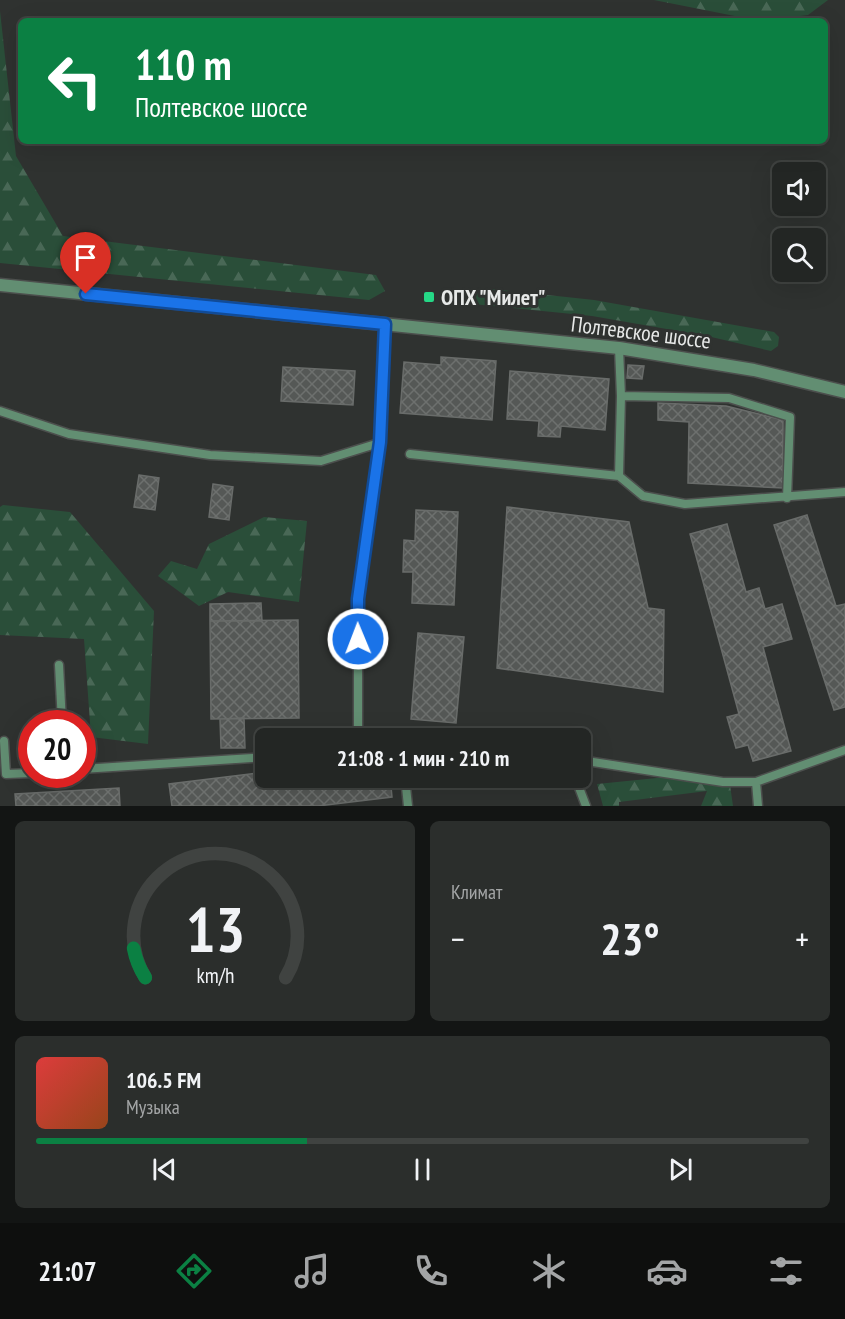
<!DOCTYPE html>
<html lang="ru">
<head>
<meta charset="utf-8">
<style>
  body { margin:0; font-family:"PT Sans Narrow",sans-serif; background:#2b2e2c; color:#f1f3f6; height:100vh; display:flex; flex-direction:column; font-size:22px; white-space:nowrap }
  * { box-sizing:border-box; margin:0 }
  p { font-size:20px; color:#a3a5a6 }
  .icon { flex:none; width:33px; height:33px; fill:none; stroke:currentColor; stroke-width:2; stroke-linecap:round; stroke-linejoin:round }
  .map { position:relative; height:806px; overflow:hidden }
  .drawer { display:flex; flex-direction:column; gap:15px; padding:15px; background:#131514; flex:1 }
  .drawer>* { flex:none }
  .banner { position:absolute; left:18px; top:18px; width:810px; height:126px; border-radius:9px; box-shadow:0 6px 24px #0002,0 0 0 2px #404341; background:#0b8043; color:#fff; overflow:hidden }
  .controls { position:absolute; left:772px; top:162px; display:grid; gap:12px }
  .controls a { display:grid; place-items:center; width:54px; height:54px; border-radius:9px; background:#232624; box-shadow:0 6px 24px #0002,0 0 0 2px #404341; font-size:30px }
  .speed { position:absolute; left:18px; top:710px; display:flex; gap:12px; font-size:30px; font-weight:700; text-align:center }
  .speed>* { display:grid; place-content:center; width:78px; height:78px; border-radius:50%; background:#232624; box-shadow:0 6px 24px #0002,0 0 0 2px #404341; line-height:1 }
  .speed .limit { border:9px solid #d22; background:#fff; color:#111 }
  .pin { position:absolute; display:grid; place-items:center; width:51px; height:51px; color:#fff; margin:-62px -26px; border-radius:50% 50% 50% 0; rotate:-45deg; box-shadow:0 0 6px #0007 }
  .pin .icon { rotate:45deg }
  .me { position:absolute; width:66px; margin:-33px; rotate:359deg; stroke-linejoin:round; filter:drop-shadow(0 0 4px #0008) }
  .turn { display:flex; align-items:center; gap:21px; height:126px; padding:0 18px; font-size:27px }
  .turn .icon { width:78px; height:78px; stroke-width:2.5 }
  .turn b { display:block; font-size:42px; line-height:51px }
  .big { font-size:45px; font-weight:700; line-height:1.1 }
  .drawer .tile { flex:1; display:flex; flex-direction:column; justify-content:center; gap:9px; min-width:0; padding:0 21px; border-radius:9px; background:#2b2e2c }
  .drawer .dial { align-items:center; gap:0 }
  .dial svg { height:156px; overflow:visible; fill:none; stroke:#404341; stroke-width:7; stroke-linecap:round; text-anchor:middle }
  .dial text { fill:#f1f3f6; stroke:none }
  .song { display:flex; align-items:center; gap:18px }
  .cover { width:72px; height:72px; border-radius:9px; background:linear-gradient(135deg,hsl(0 70% 55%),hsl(20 70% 35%)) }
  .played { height:6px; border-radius:3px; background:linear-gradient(90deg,#0b8043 35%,#404341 35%) }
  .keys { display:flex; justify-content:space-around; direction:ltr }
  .heat { display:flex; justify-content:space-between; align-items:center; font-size:33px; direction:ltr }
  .drawer .tiles { flex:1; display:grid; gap:15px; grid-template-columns:1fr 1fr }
  .tile:last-child { grid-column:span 2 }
  .trip { position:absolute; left:255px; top:728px; width:336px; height:60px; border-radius:9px; background:#232624; box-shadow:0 6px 24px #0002,0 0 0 2px #404341; font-weight:700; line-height:60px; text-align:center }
  .dock { display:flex; height:96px; justify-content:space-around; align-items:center; background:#0e0f0e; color:#a3a5a6 }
  .dock .icon { width:42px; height:42px }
  .dock .selected { color:#0b8043 }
  .dock b { font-size:27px; color:#f1f3f6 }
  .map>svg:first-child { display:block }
  .forest { fill:url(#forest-firs) }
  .building { fill:url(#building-cross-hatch); stroke:#696c6a; stroke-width:1.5 }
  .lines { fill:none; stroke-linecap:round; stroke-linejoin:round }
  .service-casing { stroke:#4c4f4d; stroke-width:11 }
  .tertiary-casing { stroke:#4c4f4d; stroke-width:15 }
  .service { stroke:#628e72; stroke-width:8 }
  .tertiary { stroke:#628e72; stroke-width:12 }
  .route-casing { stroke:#114b97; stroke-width:15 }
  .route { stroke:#1a73e8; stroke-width:10 }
  .poi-dot { fill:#25d886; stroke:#2f3230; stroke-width:2 }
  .labels { text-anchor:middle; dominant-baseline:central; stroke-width:6; stroke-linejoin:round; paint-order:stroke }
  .poi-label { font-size:22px; font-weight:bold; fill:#e7e9e8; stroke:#2f3230; text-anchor:start }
  .street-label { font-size:22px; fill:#e7e9e8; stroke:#2f3230 }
</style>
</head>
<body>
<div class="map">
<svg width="845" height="806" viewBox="0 0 845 806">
  <defs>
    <pattern id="forest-firs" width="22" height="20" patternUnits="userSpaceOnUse" patternTransform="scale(1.5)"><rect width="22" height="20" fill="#2a4e39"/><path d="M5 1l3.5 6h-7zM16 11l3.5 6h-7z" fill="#496856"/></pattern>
    <pattern id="building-cross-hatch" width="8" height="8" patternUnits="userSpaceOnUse" patternTransform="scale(1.5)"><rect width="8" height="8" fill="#555856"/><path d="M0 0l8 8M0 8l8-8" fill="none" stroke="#6d706e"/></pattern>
  </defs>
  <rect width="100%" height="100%" fill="#2f3230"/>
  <path class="forest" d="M654,0h174l-20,15 -48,6z
    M0,11l16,145 47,80 313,39 9,16 -16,9 -369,-37z
    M492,289l102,11 180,32 5,5 -1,9 -7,5 -64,-15 -115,-20 -139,-14 1,-8z
    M3,505l67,7 84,99 -6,133 -57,-7 -7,-98 -84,-4v-128z
    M264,517l43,4 -8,81 -71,-10 -29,14 -41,-30 13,-15 26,8 12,-25z
    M667,777l63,8 3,21h-32l6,-15 -88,11v4h-16l-6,-22z"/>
  <path class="building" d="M441,357l55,4 -4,59 -92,-7 4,-51 37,3z
    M628,365l16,1 -2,13 -15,-1z
    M283,367l72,4 -2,34 -72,-4z
    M510,371l99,8 -4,51 -44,-4 -1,11 -22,-1 1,-15 -32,-2z
    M658,403l68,3 57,14v68l-95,-5 1,-61 -31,-2z
    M139,475l20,3 -4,32 -21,-3z
    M213,484l20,3 -4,33 -20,-3z
    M507,507l122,15 19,86 16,2 -1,82 -166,-24z
    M416,510l42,2 -4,93 -42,-2 1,-31h-10l1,-32 11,1z
    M807,515l29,91 9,-2v103l-11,3 -60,-185z
    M727,524l19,68 13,-4 6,21 17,-5 10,35 -29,8 28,104 -38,10 -5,-16 -12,3 -9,-31 12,-3 -49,-180z
    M261,603l1,18h-52v-17z
    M298,620l1,98 -88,1 -1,-98z
    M418,633l46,4 -8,86 -45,-4z
    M244,718l1,30h-24l-1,-29z
    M266,772v5h124l2,20 -74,9h-146l-3,-22z
    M119,788l1,18h-104l-1,-12z"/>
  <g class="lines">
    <g class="service-casing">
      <path id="service" d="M621,396l108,2 61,19 -3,81
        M0,411l69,23 141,21 111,6 58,-18 6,-119
        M410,454l209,22 2,-80 -2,-48
        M619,476l24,20 42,8 160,-12
        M59,665l3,58
        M358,738v-139l21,-156
        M4,741l2,33 26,-1
        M580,760l143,22h33l89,-32
        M82,769l184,-12
        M405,777l3,29
        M575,777l11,29
        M756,782l2,24"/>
    </g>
    <g class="tertiary-casing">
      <path id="tertiary" d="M0,285l619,63 135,22 91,22"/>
    </g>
    <use href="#service" class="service"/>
    <use href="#tertiary" class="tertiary"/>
  </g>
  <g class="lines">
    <g class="route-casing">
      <path id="route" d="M86,294l299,30 -5,118 -22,157v40"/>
    </g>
    <use href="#route" class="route"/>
  </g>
  <rect class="poi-dot" x="423" y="291" width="12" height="12" rx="3"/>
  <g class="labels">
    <g class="poi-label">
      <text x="441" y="297">ОПХ "Милет"</text>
    </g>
    <g class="street-label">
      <text transform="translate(641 332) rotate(7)">Полтевское шоссе</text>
    </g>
  </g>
</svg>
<div class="controls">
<a><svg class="icon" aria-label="sound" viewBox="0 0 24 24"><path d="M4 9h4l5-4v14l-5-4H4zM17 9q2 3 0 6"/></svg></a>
<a><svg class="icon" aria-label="search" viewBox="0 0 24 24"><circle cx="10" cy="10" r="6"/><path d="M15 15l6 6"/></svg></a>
</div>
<div class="speed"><div class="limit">20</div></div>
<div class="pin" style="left:86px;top:294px;background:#d93025"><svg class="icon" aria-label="arrive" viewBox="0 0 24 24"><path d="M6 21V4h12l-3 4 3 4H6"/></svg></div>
<svg class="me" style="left:358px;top:639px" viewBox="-20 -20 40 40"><circle r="17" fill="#1a73e8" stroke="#fff" stroke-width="3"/><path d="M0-11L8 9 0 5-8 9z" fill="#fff"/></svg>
<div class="trip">21:08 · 1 мин · 210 m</div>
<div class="banner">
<div class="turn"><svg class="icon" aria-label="left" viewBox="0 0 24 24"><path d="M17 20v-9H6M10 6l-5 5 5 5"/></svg><div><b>110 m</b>Полтевское шоссе</div></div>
</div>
</div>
<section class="drawer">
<div class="tiles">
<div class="tile dial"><svg viewBox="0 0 100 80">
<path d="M14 69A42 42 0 1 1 86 69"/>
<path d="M14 69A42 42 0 0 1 8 54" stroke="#0b8043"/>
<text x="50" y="56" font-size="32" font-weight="700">13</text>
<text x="50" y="72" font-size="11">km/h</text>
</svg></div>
<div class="tile"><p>Климат</p>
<div class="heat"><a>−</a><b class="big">23°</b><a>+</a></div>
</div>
<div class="tile">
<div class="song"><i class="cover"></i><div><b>106.5 FM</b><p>Музыка</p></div></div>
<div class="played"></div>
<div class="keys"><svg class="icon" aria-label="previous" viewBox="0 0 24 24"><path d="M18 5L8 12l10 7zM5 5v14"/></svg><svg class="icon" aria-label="pause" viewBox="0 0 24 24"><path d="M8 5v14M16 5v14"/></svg><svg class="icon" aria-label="next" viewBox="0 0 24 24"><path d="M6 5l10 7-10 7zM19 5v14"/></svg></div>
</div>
</div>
</section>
<nav class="dock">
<b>21:07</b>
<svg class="icon selected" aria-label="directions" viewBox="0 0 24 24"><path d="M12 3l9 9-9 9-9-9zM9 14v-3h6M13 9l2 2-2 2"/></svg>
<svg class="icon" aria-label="music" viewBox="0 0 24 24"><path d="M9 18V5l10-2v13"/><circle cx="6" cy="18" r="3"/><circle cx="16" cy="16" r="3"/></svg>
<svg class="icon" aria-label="phone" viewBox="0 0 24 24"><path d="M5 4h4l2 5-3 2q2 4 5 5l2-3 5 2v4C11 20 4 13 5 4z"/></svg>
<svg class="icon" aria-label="climate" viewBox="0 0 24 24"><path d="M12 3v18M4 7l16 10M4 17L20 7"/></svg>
<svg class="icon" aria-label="car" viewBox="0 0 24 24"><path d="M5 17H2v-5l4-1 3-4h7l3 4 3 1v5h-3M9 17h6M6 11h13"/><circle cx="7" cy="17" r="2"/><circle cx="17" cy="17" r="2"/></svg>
<svg class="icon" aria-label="filters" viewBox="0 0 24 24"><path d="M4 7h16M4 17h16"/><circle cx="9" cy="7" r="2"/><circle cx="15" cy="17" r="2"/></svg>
</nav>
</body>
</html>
